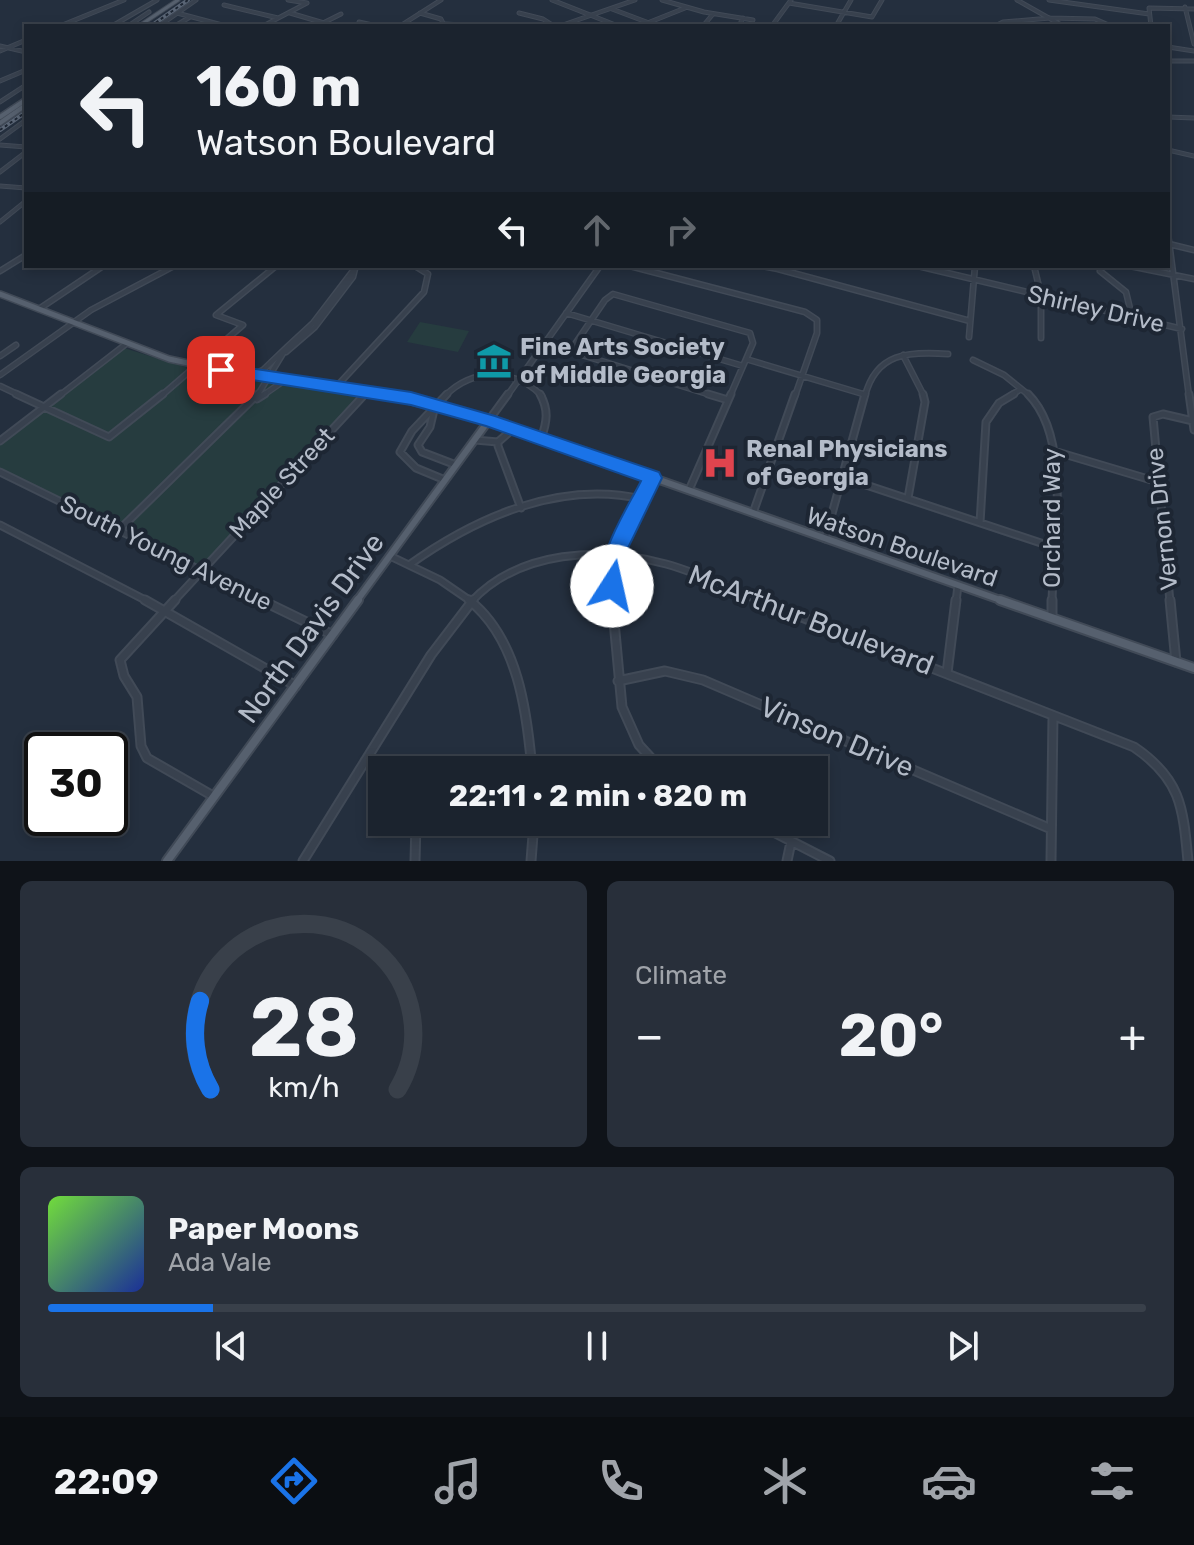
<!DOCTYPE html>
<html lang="en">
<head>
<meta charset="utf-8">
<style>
  body { margin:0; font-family:Rubik,sans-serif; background:#282f3a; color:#f1f3f6; height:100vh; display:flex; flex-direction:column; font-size:30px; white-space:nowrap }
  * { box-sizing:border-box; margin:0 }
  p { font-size:26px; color:#a0a4aa }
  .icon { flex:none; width:44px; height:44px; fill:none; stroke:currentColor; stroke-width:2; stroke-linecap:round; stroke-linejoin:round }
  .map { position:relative; height:861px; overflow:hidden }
  .drawer { display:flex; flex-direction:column; gap:20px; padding:20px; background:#0f1319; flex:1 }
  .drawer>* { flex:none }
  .banner { position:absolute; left:24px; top:24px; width:1146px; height:244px; border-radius:0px; box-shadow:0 4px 12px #0003,0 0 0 2px #39404a; background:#1b232e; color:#f1f3f6; overflow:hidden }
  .speed { position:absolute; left:24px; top:732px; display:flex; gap:16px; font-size:40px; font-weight:700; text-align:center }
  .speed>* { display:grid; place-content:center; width:104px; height:104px; border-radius:50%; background:#1b232e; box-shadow:0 4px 12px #0003,0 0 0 2px #39404a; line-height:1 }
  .speed .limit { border:4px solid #111; border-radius:12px; background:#fff; color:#111 }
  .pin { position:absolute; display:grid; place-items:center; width:68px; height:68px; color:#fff; margin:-34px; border-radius:16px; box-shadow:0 4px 12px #0006 }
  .me { position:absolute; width:88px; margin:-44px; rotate:10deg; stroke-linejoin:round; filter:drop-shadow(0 0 6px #0008) }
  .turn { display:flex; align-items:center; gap:28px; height:168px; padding:0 40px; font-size:36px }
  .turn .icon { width:104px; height:104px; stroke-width:2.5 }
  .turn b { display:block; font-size:56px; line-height:68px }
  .lanes { display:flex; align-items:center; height:76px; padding:0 40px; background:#0003; justify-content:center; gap:40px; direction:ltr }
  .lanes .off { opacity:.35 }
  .big { font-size:60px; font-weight:700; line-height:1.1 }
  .drawer .card { flex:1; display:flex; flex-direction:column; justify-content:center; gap:12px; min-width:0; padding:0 28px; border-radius:12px; background:#282f3a }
  .drawer .dial { align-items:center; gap:0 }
  .dial svg { height:208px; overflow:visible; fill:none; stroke:#39404a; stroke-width:7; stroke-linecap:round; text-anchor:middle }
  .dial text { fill:#f1f3f6; stroke:none }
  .song { display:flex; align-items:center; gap:24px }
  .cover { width:96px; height:96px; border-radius:12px; background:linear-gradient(135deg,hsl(100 70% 55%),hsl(230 70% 35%)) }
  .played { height:8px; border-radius:4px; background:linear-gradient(90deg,#1a73e8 15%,#39404a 15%) }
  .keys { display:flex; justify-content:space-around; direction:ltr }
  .heat { display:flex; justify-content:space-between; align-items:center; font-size:44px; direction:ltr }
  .drawer .tiles { flex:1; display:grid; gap:20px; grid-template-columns:1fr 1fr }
  .card:last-child { grid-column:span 2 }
  .trip { position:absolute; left:368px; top:756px; width:460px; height:80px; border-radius:0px; background:#1b232e; box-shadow:0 4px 12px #0003,0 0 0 2px #39404a; font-weight:700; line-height:80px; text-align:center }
  .tab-bar { display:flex; height:128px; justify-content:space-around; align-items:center; background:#0b0e12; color:#a0a4aa }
  .tab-bar .icon { width:56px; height:56px }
  .tab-bar .on { color:#1a73e8 }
  .tab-bar b { font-size:36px; color:#f1f3f6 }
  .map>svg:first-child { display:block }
  .green { fill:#263c3f }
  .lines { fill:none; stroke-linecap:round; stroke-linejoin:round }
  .minor-far3-casing { stroke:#414a57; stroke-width:5 }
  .minor-far2-casing { stroke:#414a57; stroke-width:7 }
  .minor-far1-casing { stroke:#414a57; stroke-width:9 }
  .minor-casing { stroke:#414a57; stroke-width:11 }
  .major-far4-casing { stroke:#414a57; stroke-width:5 }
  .major-far3-casing { stroke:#414a57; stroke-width:7 }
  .major-far2-casing { stroke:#414a57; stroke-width:8 }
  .major-far1-casing { stroke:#414a57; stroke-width:10 }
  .major-casing { stroke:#414a57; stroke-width:12 }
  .minor-far3 { stroke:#38414e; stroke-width:3 }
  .minor-far2 { stroke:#38414e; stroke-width:4 }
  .minor-far1 { stroke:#38414e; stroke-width:5 }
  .minor { stroke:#38414e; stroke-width:7 }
  .major-far4 { stroke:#56606e; stroke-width:3 }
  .major-far3 { stroke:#56606e; stroke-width:4 }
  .major-far2 { stroke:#56606e; stroke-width:5 }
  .major-far1 { stroke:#56606e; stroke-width:6 }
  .major { stroke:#56606e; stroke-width:8 }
  .rail-casing { stroke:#5a6575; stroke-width:4 }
  .rail { stroke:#1d2633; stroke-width:2; stroke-dasharray:3; stroke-linecap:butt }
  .route { fill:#1a73e8; stroke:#114b97; stroke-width:2 }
  .labels { text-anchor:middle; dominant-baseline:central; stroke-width:8; stroke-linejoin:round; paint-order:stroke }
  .street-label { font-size:24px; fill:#b4bcc9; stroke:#1d2633 }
  .poi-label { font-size:24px; font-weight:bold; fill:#b4bcc9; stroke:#1d2633; text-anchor:start }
  .near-street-label { font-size:28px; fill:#b4bcc9; stroke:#1d2633 }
</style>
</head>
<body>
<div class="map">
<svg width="1194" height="861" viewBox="0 0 1194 861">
  <rect width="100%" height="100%" fill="#242f3e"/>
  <path class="green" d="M420,322l49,9 -11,21 -51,-10z
    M124,348l71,22 173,20 -166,180 -202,-99v-27z"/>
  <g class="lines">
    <g class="minor-far3-casing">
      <path id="minor-far3" d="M288,0l19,3
        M552,0l66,26
        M662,0l42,12 49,8
        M1017,0l46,26
        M1049,0l100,14
        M789,3l83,14 10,-17
        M224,5l54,13
        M1185,7l9,37
        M612,9l45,17
        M177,13l49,13
        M290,13l34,10
        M420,13l21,6 3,6
        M519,13l24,6 11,7
        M1050,18l45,1 16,7
        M359,22l18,4
        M650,22l35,-14
        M445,24l36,2
        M60,26l64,-26
        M112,26l45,-26
        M128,26l21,-14
        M159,26l37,-26
        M175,26l15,-9
        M263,26l44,-23
        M317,26l24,-12
        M400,26l41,-26
        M560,26l75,-26
        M703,26l10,-12
        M739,26l4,-8
        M772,26l19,-26
        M836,26l15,-26
        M995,26l8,-4 47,-4
        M1151,26l-2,-18 45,1
        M0,46l26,6
        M1168,47l26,4
        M0,51l26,-11
        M1168,61h26
        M0,81l26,-11
        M0,102l26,-17
        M1168,117l26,1
        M0,139l26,-19
        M0,145l26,2
        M1168,150l26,6
        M0,172l26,-20
        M0,186l26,2
        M0,222l26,-21"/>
    </g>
    <g class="minor-far2-casing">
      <path id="minor-far2" d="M1168,234l21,162
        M1169,244l25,6
        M630,266l175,46 12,8v13l-22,63
        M762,266l16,3
        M780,266l-2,3 192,52
        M918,266l264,63
        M1034,266l7,29v43
        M1130,266l64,13
        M0,271l26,-16
        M1100,271l26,21 6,25
        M39,309l64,-43
        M566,313l177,53
        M969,337l6,-71
        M286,352l29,-25 38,-50 2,-8
        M903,355l21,41
        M0,356l16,-11
        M746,359l117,35
        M973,360l31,15 26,21
        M0,375l91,-65 83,-44
        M252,375l11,-5 23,-22
        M0,386l21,10
        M337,386l87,-94 4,-18 -13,-8
        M59,396l67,-52
        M161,396l82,-71 -27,-10 60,-49
        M257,396l30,-49 26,-24 42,-55
        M262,396l23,-16
        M363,396l5,-6
        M445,396c27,-28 70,-28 97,0
        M507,396l93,-130
        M714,396l-135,-42 -6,-7 32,-47 8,-6 137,39 3,10 -23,53
        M865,396c11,-43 43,-45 83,-42
        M1010,396l11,-7"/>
    </g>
    <g class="minor-far1-casing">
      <path id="minor-far1" d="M16,394l93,43 54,-43
        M540,394c9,16 7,28 1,45
        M708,394l20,6
        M1028,394c45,45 25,149 24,208
        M1189,394l5,36
        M257,399l8,-5
        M434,410l-4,17 -12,18 4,7 34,13
        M489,420l19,-26
        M513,429l-15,13v4l23,62
        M475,440l23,2
        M0,441l61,-47
        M1054,451l104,31
        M0,472l265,130
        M842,477l211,70
        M445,480l-29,-12 -16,-16 12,-21 35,-37
        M689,490l42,-96
        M908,498l17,-96 -2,-8
        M753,513l42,-119
        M980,523l6,-101 13,-19 15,-9
        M0,525l149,77
        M118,531l140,-137
        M825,539l40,-145
        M390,556l50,24 32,22
        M409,565c66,-47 150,-85 233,-66
        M173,602l192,-208
        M471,602c48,-52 131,-56 195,-38 33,9 65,25 97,38
        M613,602l2,-48 37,-76
        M956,602l2,-17
        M1170,602l-17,-185 10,-3 30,7"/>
    </g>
    <g class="minor-casing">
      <path id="minor" d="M145,600l151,86
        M175,600l-55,60 4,16 13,21 4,49 6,12 66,38
        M261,600l72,35
        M469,600c49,39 58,111 63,170
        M612,600l10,107 17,38 23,25
        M758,600l376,147c47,32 49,60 54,114
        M1170,600l6,62
        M1052,618v-18
        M947,673l9,-73
        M618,681l47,-10 38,9 348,149
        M365,761l17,12
        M754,822l76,39
        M303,861l128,-206 42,-55
        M415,861l1,-39
        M531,861l3,-39
        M787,861l4,-19
        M1051,861l2,-145"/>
    </g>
    <g class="major-far4-casing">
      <path id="major-far4" d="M139,26l39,-26
        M21,103l5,-3"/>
    </g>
    <g class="major-far3-casing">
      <path id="major-far3" d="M0,117l24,-16
        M0,123l26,-18"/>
    </g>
    <g class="major-far2-casing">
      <path id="major-far2" d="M0,294l169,65 66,14 156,23"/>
    </g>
    <g class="major-far1-casing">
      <path id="major-far1" d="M383,394l106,26 517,182
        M356,602l133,-182"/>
    </g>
    <g class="major-casing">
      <path id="major" d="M1000,600l194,68
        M167,861l191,-261"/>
    </g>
    <use href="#minor-far3" class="minor-far3"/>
    <use href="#minor-far2" class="minor-far2"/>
    <use href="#minor-far1" class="minor-far1"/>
    <use href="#minor" class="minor"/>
    <use href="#major-far4" class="major-far4"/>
    <use href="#major-far3" class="major-far3"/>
    <use href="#major-far2" class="major-far2"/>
    <use href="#major-far1" class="major-far1"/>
    <use href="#major" class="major"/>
    <g class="rail-casing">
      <path id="rail" d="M151,26l37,-26
        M0,130l26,-18"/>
    </g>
    <use href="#rail" class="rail"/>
  </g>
  <path class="route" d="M221,364l190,28 84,24 164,56 3,6 -37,76 -5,39 -8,3 -7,-3c-14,-31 22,-84 36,-112l-155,-55 -75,-21 -196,-31 -2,-4z"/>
  <defs>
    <g id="museum-bare" transform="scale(2.76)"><path d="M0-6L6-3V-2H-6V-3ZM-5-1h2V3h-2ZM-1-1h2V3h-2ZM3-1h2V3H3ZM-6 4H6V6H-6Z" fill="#0f9aa8" stroke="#1d2633" stroke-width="2.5" paint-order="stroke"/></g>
    <g id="hospital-bare" transform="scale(2.76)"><path d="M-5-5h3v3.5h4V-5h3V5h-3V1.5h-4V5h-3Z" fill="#e0444e" stroke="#1d2633" stroke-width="2.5" paint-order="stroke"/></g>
  </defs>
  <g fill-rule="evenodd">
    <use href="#museum-bare" x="494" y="361"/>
    <use href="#hospital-bare" x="720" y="463"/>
  </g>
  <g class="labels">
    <g class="street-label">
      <text transform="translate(1096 309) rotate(13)">Shirley Drive</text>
      <text transform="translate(282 483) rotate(-47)">Maple Street</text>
      <text transform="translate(1052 518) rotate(-90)">Orchard Way</text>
      <text transform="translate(1162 519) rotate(-96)">Vernon Drive</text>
      <text transform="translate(902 547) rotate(19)">Watson Boulevard</text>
      <text transform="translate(166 553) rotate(26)">South Young Avenue</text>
    </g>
    <g class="poi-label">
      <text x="520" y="347">Fine Arts Society<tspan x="520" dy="28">of Middle Georgia</tspan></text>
      <text x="746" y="449">Renal Physicians<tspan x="746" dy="28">of Georgia</tspan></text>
    </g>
    <g class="near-street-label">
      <text transform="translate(811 620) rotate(21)">McArthur Boulevard</text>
      <text transform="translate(311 628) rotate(-54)">North Davis Drive</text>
      <text transform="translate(837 737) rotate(23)">Vinson Drive</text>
    </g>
  </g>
</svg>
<div class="speed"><div class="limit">30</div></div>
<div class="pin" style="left:221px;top:370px;background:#d93025"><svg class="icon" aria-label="arrive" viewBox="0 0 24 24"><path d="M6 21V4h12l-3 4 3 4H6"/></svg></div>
<svg class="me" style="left:612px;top:586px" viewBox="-20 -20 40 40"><circle r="19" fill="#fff"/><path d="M0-13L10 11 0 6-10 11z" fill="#1a73e8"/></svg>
<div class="trip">22:11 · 2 min · 820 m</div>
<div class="banner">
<div class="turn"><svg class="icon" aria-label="left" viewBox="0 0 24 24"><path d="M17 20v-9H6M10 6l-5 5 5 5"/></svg><div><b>160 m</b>Watson Boulevard</div></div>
<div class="lanes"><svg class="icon" aria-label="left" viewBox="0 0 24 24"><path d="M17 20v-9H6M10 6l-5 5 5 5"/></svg><svg class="icon off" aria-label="ahead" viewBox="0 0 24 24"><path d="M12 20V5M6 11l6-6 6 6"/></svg><svg class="icon off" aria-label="right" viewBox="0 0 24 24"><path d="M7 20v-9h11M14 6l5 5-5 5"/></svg></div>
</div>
</div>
<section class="drawer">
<div class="tiles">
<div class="card dial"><svg viewBox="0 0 100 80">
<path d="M14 69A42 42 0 1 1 86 69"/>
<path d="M14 69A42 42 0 0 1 10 35" stroke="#1a73e8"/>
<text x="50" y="56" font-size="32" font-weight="700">28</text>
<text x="50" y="72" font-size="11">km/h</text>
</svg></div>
<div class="card"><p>Climate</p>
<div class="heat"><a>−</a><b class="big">20°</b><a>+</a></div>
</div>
<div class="card">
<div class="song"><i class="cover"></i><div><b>Paper Moons</b><p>Ada Vale</p></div></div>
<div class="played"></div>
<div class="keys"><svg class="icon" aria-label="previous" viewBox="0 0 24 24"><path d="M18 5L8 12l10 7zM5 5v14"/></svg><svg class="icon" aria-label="pause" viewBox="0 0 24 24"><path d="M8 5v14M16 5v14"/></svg><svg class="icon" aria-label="next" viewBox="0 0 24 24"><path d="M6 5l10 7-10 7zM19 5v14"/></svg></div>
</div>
</div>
</section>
<nav class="tab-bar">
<b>22:09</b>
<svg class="icon on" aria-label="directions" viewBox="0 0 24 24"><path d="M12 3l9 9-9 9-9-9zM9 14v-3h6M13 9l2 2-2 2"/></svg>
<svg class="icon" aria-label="music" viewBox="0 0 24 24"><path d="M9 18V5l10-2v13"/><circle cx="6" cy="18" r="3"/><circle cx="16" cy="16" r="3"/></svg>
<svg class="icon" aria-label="phone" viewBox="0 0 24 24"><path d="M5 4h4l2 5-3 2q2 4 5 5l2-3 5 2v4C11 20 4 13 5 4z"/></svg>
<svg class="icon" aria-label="climate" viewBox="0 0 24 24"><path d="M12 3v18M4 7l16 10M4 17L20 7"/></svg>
<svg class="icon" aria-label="car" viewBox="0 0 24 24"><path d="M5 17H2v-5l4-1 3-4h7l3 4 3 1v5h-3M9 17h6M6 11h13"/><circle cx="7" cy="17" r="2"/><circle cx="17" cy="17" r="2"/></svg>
<svg class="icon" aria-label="filters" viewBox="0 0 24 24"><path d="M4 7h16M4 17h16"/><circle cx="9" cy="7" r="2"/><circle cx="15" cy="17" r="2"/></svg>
</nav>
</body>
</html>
